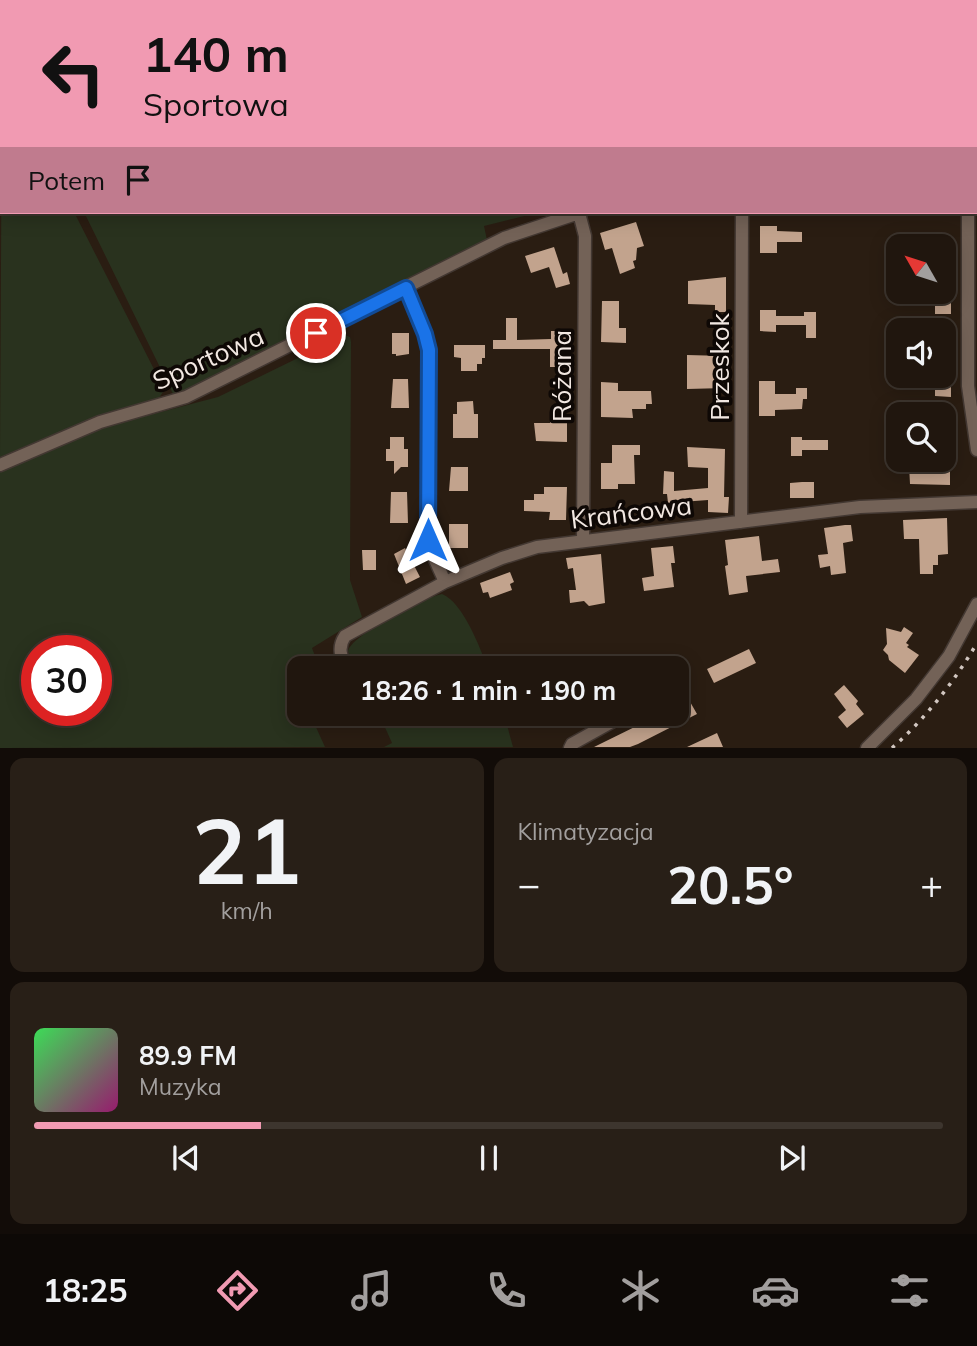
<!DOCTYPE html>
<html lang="pl">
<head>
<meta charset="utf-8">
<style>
  body { margin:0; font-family:Mulish,sans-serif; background:#281f17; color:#f1f3f6; height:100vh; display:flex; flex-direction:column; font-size:26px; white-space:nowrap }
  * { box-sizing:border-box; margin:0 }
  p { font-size:23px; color:#a29f9e }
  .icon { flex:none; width:38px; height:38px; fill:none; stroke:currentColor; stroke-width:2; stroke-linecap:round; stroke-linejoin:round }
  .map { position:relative; height:748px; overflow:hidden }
  .drawer { display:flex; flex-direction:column; gap:10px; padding:10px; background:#120c08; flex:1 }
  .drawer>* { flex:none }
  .guide { position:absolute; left:0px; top:0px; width:978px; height:214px; box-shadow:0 4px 18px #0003,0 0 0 2px #3d352e; background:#f19ab2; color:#111; overflow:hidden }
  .needle { width:46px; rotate:309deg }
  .fabs { position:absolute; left:886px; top:234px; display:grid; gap:14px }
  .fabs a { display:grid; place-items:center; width:70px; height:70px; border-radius:14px; background:#20160e; box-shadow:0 4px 18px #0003,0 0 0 2px #3d352e; font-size:35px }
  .speed { position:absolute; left:21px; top:635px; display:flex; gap:14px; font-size:35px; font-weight:700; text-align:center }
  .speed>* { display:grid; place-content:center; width:91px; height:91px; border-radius:50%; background:#20160e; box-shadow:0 4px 18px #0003,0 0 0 2px #3d352e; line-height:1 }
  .speed .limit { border:10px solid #d22; background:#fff; color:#111 }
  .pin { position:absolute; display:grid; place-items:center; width:60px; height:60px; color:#fff; margin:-30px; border:4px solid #fff; border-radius:50%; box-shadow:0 2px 7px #0007 }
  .me { position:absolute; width:77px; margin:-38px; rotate:0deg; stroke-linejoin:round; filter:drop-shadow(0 0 5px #0008) }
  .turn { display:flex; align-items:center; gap:24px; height:147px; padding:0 28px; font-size:32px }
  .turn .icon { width:91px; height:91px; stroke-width:2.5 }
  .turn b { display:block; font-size:49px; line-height:60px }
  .then { display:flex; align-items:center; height:66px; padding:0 28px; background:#0003; gap:14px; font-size:26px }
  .big { font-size:52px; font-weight:700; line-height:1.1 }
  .drawer .tile { flex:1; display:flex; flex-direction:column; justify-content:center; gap:10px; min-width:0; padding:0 24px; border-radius:14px; background:#281f17 }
  .drawer .dial { align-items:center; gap:0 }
  .dial b { font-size:91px; line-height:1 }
  .song { display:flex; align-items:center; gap:21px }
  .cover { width:84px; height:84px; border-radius:10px; background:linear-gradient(135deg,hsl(130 70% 55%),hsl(320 70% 35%)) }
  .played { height:7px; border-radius:4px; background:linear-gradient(90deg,#f19ab2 25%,#3d352e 25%) }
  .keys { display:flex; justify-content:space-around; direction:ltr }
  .heat { display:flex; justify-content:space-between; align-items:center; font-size:38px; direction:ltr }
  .drawer .tiles { flex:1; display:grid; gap:10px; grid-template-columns:1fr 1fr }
  .tile:last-child { grid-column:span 2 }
  .trip { position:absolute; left:287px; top:656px; width:402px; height:70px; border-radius:14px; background:#20160e; box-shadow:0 4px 18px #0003,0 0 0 2px #3d352e; font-weight:700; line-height:70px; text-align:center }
  .menu { display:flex; height:112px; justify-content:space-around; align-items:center; background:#0d0906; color:#a29f9e }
  .menu .icon { width:49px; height:49px }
  .menu .active { color:#f19ab2 }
  .menu b { font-size:32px; color:#f1f3f6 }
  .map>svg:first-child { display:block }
  .green { fill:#29321e; fill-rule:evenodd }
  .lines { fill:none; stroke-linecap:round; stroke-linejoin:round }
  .stream { stroke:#000f12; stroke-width:3.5 }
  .building { fill:#c2a38d }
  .minor-casing { stroke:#433832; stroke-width:15 }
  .path { stroke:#7c7067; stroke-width:2.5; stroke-dasharray:3.5 3.5; stroke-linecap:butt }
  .minor { stroke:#736257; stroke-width:12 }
  .rail { stroke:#d2c7c1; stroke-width:3.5; stroke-dasharray:3.5 7; stroke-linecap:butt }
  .route-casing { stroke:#114b97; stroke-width:18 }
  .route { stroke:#1a73e8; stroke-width:12 }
  .labels { text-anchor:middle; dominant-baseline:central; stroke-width:7; stroke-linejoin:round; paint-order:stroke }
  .street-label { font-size:26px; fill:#f2e8e2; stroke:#0e0805 }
</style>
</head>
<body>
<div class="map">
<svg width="977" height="748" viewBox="0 0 977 748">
  <rect width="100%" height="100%" fill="#2a1d12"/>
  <path class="green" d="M324,0h635l-2,2z
    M2,66v146h72l86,169 3,11 -4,6 -59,17 -100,42z
    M84,212h457l-57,14 3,14 -312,158z
    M345,335l5,2 1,5 -1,238 12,37 -50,31 3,8 13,2 8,10h-37v46h11l15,33 -325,1v-277l111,-46 107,-28zM37,651h59v59h-59z
    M442,594c21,8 38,54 46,74h-132l-8,-17c4,-16 76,-54 94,-57z
    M379,714h125l9,33h-129l8,-4z"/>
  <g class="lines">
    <path class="stream" d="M0,59l2,-1"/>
  </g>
  <path class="building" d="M636,222l8,24 -7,2 -1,12 -3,1 2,7 -15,6 -8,-26 -7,2 -5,-17z
    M760,226h17v5l25,1v10h-25v11h-17z
    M554,247l9,27 4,-2 3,12 -14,4 -7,-21 -18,6 -6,-17z
    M726,277v35h-11v-7l-27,-1v-23z
    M935,292h16v22h-16z
    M602,301h17v27h7v15l-25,-1z
    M760,310h16v22l-16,-1z
    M804,312h12v26h-10v-13h-30v-9h28z
    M506,318h11v22l34,-1v-8h17l-1,36h-17v-18h-57v-9h13z
    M392,333h17v21l-13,2v-2h-4z
    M454,345h31v13h-3v6h-5v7h-16v-13l-7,-1z
    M687,355l38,1v32l-38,1z
    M935,376h16v21l-16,-1z
    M393,379h15l1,29h-18z
    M759,381h16v13h21v-6h11v11h-4l-1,10 -27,1v6h-16z
    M601,382l17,1v8h33l1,13h-6v5h-14l1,9 -32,-1z
    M473,401l1,13h4v24h-25v-24h4v-12z
    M550,415h17v27l-31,-1 -2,-18h16z
    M390,437h14v12h4v18h-7l-7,7v-13h-8v-12h4z
    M791,437h11v3h26v10h-26v6h-11z
    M612,445h28v10h-6l1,29h-17v5h-17v-26h11z
    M687,447l38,2 -1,48h5l-1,16 -20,-1v-12l-40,3 -1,-9h-4l1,-23 10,1v19l34,-3v-20l-20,-1z
    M934,460h16v25l-40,-1 -1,-19 25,-1z
    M451,467h17v24h-19z
    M802,482h12v16h-24v-15z
    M544,487h23l-1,33h-17l1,-8 -26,-1v-11h10v-6h10z
    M391,492h16l1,31h-18z
    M947,518l1,36 -10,1v10h-5v9h-13l-1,-35h-15l-1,-19z
    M449,524h19v24h-19z
    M845,525h6l2,16 -10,2 3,30 -15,2 -1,-9 -10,2 -2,-13 10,-1 -4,-26z
    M759,536l3,25 16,-2 2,13 -34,4 2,16 -19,3 -4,-29 3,-1 -3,-25z
    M673,546l2,17h-4l3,24 -30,4 -2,-13 12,-2 -3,-28z
    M405,548l15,29 -14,7 -12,-30z
    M362,550h14v20h-13z
    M601,554l4,49 -16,3 -5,-5 -14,2 -1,-13h7l-3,-22 -5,1 -2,-11z
    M510,572l4,10 -4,2 2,6 -22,8 -2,-6 -5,1 -3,-10z
    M904,627l9,6 -7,10 3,2 -2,2 12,8 -14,18 -16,-13 -1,-5 -5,-5 4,-6 -1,-16 15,4z
    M749,649l7,14 -42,20 -7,-14z
    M844,685l14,16 -2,3 8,10 -17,14 -9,-11 8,-7 -12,-16z
    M689,700l8,14 -59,30 -8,3h-36l67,-33h16v-8z
    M717,733l6,14h-36z"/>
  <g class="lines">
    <g class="minor-casing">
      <path id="minor" d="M970,2l2,-2
        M968,212v174l9,64
        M579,213l6,23 -2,305
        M406,288l19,46 4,16 -1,186 3,15 14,31
        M0,465l100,-43 86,-25 318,-159 78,-26
        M741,522l1,-310
        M347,668c-6,-11 -10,-20 -2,-32l100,-54 57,-24 35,-11 323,-40 117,-5
        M570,748l2,-4 54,-30
        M867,748l49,-49 33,-43 28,-52"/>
    </g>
    <path class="path" d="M727,0l1,2"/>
    <use href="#minor" class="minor"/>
    <path class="rail" d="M892,748c34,-30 62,-66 85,-105"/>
  </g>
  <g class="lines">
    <g class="route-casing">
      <path id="route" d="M316,333l90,-45 19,46 4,16 -1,190"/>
    </g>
    <use href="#route" class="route"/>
  </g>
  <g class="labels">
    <g class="street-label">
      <text transform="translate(208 358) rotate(-24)">Sportowa</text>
      <text transform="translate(719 367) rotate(-90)">Przeskok</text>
      <text transform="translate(561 376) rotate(-90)">Różana</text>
      <text transform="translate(631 512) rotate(-7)">Krańcowa</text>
    </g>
  </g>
</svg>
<div class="fabs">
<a><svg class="needle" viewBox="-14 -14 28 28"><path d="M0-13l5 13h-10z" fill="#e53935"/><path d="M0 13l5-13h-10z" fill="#a29f9e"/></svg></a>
<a><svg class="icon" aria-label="sound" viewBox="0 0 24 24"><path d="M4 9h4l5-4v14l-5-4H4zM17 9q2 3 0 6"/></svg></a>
<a><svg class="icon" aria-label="search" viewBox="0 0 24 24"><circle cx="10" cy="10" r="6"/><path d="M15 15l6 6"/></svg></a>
</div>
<div class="speed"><div class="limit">30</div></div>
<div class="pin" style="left:316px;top:333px;background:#d93025"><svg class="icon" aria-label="arrive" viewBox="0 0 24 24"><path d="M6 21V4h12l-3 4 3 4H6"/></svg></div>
<svg class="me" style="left:428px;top:540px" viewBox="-20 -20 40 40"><path d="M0-17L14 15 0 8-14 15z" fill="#1a73e8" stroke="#fff" stroke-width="4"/></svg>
<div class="trip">18:26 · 1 min · 190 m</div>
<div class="guide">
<div class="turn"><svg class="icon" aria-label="left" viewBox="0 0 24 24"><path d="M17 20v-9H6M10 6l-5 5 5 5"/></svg><div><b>140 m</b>Sportowa</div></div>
<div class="then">Potem<svg class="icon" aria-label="arrive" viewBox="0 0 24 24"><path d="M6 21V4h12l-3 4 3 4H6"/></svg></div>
</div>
</div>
<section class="drawer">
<div class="tiles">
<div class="tile dial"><b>21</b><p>km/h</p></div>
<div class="tile"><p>Klimatyzacja</p>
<div class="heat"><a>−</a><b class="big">20.5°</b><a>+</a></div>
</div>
<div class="tile">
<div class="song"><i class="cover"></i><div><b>89.9 FM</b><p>Muzyka</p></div></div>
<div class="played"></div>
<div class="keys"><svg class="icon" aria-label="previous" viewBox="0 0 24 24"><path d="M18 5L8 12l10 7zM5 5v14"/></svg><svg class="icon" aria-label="pause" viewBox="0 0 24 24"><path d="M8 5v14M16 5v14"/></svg><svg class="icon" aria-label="next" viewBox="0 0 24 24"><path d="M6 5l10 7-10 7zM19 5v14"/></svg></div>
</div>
</div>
</section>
<nav class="menu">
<b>18:25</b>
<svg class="icon active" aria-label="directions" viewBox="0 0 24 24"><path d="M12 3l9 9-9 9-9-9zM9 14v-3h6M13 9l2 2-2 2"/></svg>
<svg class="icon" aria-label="music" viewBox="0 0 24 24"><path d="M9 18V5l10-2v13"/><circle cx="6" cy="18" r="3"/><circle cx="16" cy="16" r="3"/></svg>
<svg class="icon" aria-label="phone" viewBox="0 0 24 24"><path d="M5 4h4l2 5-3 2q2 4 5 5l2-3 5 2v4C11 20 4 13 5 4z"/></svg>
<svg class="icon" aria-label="climate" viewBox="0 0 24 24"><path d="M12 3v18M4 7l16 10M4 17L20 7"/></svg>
<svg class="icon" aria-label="car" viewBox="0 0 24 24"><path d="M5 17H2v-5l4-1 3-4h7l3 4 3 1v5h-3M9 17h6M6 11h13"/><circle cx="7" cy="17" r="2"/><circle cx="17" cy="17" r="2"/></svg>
<svg class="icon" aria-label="filters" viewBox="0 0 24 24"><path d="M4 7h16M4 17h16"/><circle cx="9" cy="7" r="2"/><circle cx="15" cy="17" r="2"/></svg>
</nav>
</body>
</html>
